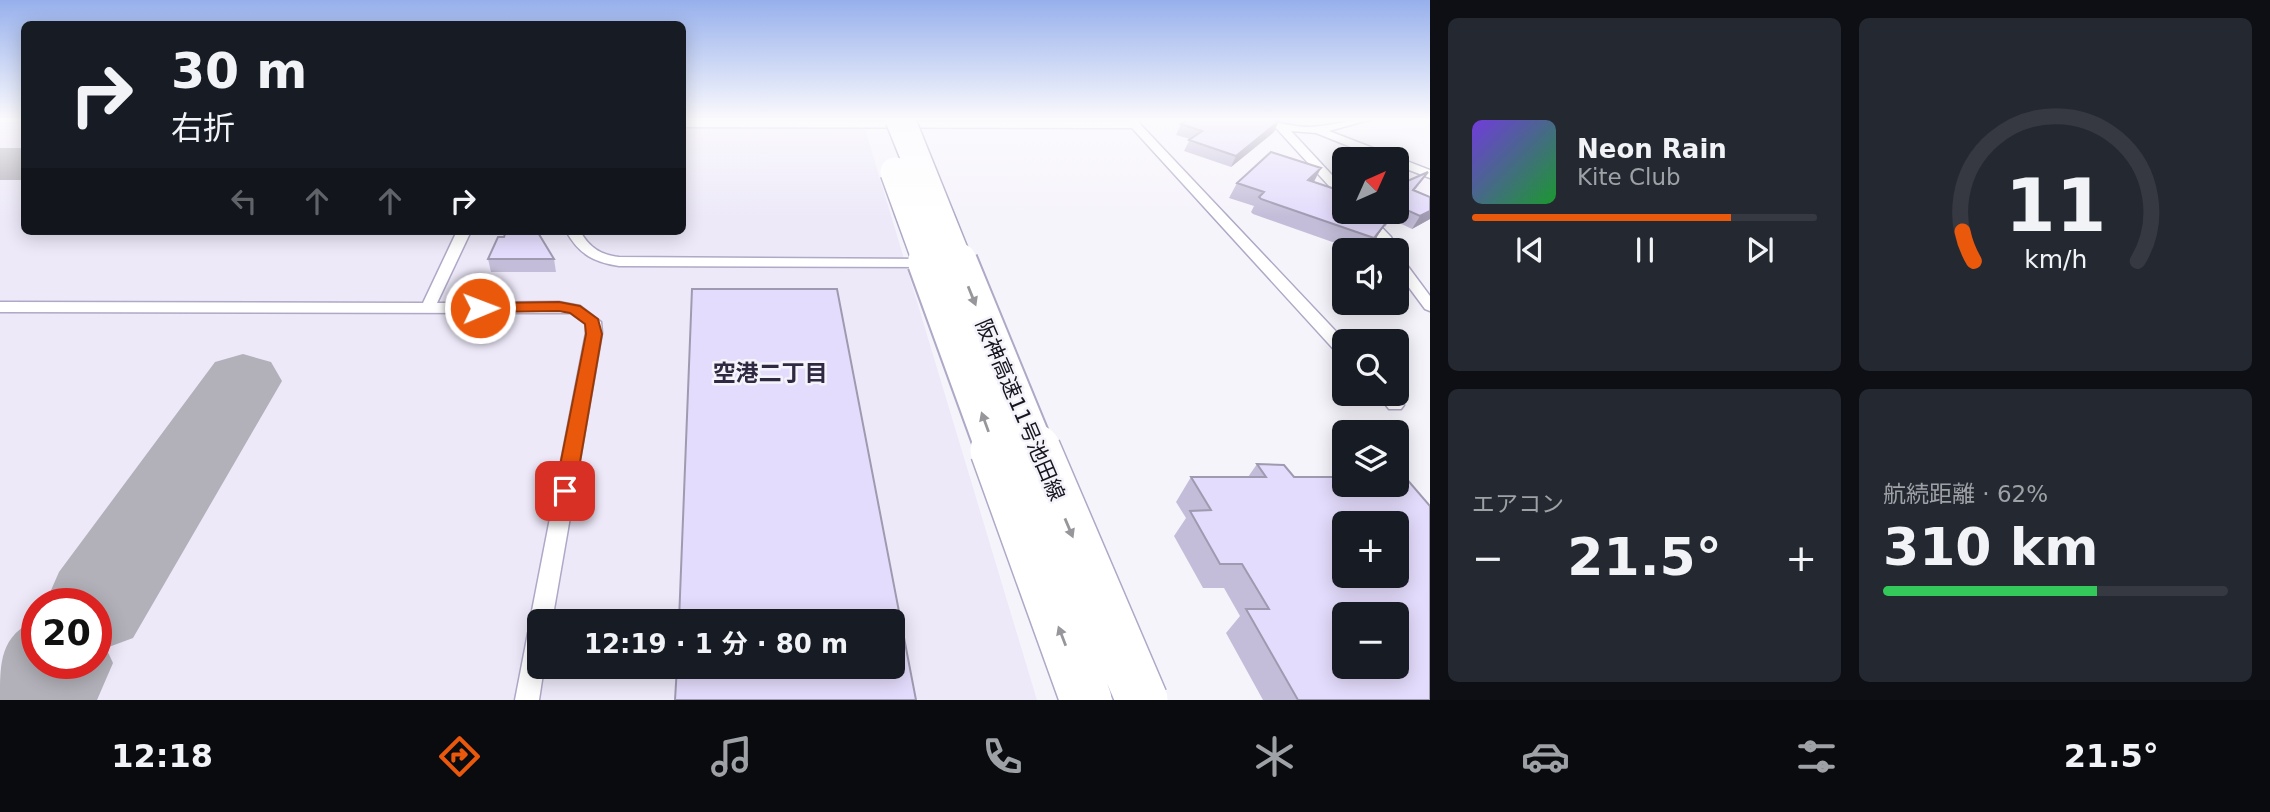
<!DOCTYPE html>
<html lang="ja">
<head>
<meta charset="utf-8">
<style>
  body { margin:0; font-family:"DejaVu Sans","Noto Sans JP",sans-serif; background:#242831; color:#f1f3f6; height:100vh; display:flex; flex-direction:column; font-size:26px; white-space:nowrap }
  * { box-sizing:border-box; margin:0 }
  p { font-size:23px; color:#9ea1a6 }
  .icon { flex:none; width:38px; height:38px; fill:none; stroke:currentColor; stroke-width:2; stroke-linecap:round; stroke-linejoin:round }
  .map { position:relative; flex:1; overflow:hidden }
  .panel { display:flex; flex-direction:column; gap:18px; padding:18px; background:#0d0f14; width:840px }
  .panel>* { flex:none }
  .banner { position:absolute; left:21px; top:21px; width:665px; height:214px; border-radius:10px; box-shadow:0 4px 18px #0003; background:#171b24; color:#f1f3f6; overflow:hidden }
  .needle { width:46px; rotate:45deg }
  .buttons { position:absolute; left:1332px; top:147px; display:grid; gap:14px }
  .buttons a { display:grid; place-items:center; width:77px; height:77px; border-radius:10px; background:#171b24; box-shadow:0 4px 18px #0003; font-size:35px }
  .speed { position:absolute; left:21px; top:588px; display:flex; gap:14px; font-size:35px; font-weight:700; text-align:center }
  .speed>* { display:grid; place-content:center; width:91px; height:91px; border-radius:50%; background:#171b24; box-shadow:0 4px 18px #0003; line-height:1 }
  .speed .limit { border:10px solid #d22; background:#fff; color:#111 }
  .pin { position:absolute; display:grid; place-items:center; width:60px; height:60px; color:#fff; margin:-30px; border-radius:14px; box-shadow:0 4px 10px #0006 }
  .me { position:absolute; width:77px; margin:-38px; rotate:89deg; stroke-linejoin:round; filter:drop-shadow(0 0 5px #0008) }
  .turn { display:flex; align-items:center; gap:24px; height:147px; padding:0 35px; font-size:32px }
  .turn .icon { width:91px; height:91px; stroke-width:2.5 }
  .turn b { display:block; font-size:49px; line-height:60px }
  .lanes { display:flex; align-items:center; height:66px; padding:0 35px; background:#0003; justify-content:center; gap:35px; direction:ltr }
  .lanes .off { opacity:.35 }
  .big { font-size:52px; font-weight:700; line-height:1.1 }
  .panel .tile { flex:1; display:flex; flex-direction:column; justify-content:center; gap:10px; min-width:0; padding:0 24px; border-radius:10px; background:#242831 }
  .panel .dial { align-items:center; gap:0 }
  .dial svg { height:182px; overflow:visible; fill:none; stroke:#363941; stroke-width:7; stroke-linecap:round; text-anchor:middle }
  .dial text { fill:#f1f3f6; stroke:none }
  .song { display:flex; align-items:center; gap:21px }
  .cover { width:84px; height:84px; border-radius:10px; background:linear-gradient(135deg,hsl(260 70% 55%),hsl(130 70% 35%)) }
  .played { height:7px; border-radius:4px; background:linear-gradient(90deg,#ea580c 75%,#363941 75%) }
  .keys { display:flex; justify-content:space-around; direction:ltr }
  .heat { display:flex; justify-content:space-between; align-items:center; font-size:38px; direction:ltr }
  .charge { height:10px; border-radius:5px; background:linear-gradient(90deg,#34c759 62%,#363941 0) }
  .panel .tiles { flex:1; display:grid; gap:18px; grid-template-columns:repeat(2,1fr) }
  .trip { position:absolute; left:527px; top:609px; width:378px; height:70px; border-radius:10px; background:#171b24; box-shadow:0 4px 18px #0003; font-weight:700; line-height:70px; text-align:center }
  .dock { display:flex; height:112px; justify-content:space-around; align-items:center; background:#090b0e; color:#9ea1a6 }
  .dock .icon { width:49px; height:49px }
  .dock .selected { color:#ea580c }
  .dock b { font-size:32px; color:#f1f3f6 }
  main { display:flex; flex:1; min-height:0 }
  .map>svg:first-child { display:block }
  .built { fill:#ede9f9; fill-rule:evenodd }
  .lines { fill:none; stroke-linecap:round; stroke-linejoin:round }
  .taxiway { fill:#b2b0b8; fill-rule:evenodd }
  .lane-casing { stroke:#afa8c6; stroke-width:3 }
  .lane { fill:#fff; fill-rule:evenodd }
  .highway-bridge-far2-casing { stroke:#afa8c6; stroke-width:32; stroke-linecap:butt }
  .highway-bridge-far1-casing { stroke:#afa8c6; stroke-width:42; stroke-linecap:butt }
  .highway-bridge-casing { stroke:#afa8c6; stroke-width:54; stroke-linecap:butt }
  .highway-bridge-far2 { stroke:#fff; stroke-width:29 }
  .highway-bridge-far1 { stroke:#fff; stroke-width:38 }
  .highway-bridge { stroke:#fff; stroke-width:51 }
  .wall { fill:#c4bdd9 }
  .shaded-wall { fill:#a09ab0 }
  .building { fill:#e4dcfc; stroke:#a09ab0; stroke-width:2; fill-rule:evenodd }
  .oneway { fill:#97969a }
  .route { fill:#ea580c; stroke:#983908; stroke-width:2 }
  .labels { text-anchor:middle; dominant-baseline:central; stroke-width:5; stroke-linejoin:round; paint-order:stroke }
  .street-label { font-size:21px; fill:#17151f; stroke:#f6f4fb }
  .neighbourhood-label { font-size:23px; font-weight:bold; fill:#2f2941; stroke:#f6f4fb }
</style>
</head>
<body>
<main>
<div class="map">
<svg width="1430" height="700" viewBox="0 0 1430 700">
  <rect width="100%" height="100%" fill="#f6f4fb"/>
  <path class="built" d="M0,119h24v112h658l1,-112h179l175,581h-1037zM37,604h59v59h-59zM539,621h353v46h-353z"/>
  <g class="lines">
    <path class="taxiway" d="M0,148h24v32h-24z
      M243,354l28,8 11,19 -149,257 -27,10 7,15 -16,37h-97c0,-39 0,-64 37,-81v44h59v-59h-51l14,-32 156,-210z"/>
    <g class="lane-casing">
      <path id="lane" d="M1129,119h10l1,5 205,217 -1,14 -6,-1 -206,-226 -450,-1v-6l447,1z
        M1249,119c21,0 40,8 61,8 22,-1 41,-8 62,-8l-43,12 101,39v8l-34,-13v-6h-15l-65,-26 -25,-2 53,57v11l-4,-1 -63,-69z
        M1354,212h13l24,25 7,13 -2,2 -12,-2 -4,-9z
        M457,231h14l-34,72 122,-1 21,4 21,16 1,11 -50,288h-13v46h5l-5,33h-24l13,-67 4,-8 -2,-4 56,-288v-9l-15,-11 -571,-1v-10l423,1z
        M566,231h14c9,16 20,24 39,26l311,2 7,4 -7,4 -311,-1c-26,-4 -40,-12 -53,-35z
        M1396,256l5,1 29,39v15l-5,-2 -29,-39z
        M1377,394h18l9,11 -3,4h-12z"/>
    </g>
    <use href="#lane" class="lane"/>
    <g class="highway-bridge-far2-casing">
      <path id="highway-bridge-far2" d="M900,119l58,144
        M895,172l33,91"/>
    </g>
    <g class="highway-bridge-far1-casing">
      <path id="highway-bridge-far1" d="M927,262l69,190
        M958,262l78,190"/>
    </g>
    <g class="highway-bridge-casing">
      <path id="highway-bridge" d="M996,450l90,250
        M1035,450l107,250"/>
    </g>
    <use href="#highway-bridge-far2" class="highway-bridge-far2"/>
    <use href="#highway-bridge-far1" class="highway-bridge-far1"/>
    <use href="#highway-bridge" class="highway-bridge"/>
  </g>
  <path class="wall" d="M1181,124l93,8 -43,35 -47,-16 6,-12 -14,-4z
    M1321,168l-7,14 30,30h52l32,-40 -13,18 15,7v22l-18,10 -21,-10 -6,8 -1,-1 -17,24h-12l-102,-36 -2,-2 3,-6 -25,-8 8,-15z
    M488,259h66l2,13h-65z
    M1257,464l173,236h-167l-37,-67 14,-17 -16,-28h-21l-29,-52 12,-18 -10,-16 15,-25h57z"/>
  <path class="shaded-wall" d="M1279,121l-5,11 -43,35 5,-11z
    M1321,168l-8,15 -5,-3z
    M1430,211v8l-18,10 8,-13z
    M1385,224l-10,16 -9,10 8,-12z"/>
  <path class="building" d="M1188,119h85l6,2 -43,35 -47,-16 13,-9 -21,-7z
    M1271,152l50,16 -13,12 36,12v20h30l11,12 -11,14 -113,-39 -2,-2 5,-5 -27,-9z
    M1428,172l-15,18 17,7v14l-10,5 -20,-9 -4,4v-25z
    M506,231h31l17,28h-66l10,-22h6z
    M692,289h145l79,411h-241l2,-33h215v-46h-213z
    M1257,464l27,1 10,12h50v8h52v-8h9l25,29v194h-132l-52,-91h23l-27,-45h-22l-30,-53 21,-1 -20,-33h75zM1344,523h52v53h-52zM1344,614h52v53h-52z"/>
  <defs><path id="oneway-solid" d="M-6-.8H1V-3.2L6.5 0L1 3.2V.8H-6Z" transform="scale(1.75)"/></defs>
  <g class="oneway">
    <use href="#oneway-solid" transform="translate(972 296) rotate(68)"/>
    <use href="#oneway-solid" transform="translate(985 422) rotate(-110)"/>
    <use href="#oneway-solid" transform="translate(1069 528) rotate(67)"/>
    <use href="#oneway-solid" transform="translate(1062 636) rotate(-111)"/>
  </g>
  <linearGradient id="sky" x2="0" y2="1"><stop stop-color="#97b0ec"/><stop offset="0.55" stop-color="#fbfafd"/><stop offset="1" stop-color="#fbfafd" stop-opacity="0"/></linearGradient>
  <rect width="1430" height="217" fill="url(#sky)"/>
  <path class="route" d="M559,302l21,4 18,13 4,15 -27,157 -3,5 -7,2 -7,-2 -3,-5 31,-157 -1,-10 -15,-11 -11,-2 -79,1 -7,-4 7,-5z"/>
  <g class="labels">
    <g class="street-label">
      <text transform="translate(1020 410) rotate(67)">阪神高速11号池田線</text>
    </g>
    <g class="neighbourhood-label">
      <text x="770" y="373">空港二丁目</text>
    </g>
  </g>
</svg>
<div class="buttons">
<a><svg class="needle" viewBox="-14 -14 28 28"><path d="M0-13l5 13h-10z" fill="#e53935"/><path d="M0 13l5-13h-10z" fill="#9ea1a6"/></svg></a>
<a><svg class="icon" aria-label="sound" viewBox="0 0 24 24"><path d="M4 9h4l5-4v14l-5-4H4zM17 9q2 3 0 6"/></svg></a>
<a><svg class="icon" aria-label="search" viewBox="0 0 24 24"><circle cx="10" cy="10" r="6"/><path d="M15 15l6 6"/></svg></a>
<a><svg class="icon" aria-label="layers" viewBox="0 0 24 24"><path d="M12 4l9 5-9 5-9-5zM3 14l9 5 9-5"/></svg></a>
<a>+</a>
<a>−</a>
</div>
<div class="speed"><div class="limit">20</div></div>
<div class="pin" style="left:565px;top:491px;background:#d93025"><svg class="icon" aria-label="arrive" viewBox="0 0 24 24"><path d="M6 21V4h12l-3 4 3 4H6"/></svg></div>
<svg class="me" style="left:480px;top:308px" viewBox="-20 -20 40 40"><circle r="17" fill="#ea580c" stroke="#fff" stroke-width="3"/><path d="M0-11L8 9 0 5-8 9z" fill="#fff"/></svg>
<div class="trip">12:19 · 1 分 · 80 m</div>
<div class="banner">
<div class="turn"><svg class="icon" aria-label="right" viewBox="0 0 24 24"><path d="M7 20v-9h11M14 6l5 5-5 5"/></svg><div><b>30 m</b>右折</div></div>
<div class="lanes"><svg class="icon off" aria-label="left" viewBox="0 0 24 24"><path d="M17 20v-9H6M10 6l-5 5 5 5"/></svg><svg class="icon off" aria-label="ahead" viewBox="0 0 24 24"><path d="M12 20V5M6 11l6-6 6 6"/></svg><svg class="icon off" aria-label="ahead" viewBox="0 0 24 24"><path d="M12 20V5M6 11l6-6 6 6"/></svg><svg class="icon" aria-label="right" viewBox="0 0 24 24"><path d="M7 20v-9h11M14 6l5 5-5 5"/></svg></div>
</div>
</div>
<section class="panel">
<div class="tiles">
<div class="tile">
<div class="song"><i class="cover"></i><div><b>Neon Rain</b><p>Kite Club</p></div></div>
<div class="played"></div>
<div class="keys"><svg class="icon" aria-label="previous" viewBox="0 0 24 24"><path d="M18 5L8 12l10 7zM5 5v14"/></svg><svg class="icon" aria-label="pause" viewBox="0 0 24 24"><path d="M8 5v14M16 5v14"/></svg><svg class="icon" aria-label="next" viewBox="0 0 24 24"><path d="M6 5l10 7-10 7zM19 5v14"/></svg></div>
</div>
<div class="tile dial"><svg viewBox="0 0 100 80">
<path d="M14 69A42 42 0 1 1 86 69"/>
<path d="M14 69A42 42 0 0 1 9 56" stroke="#ea580c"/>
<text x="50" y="56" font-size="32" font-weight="700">11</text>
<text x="50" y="72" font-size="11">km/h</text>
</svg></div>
<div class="tile"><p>エアコン</p>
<div class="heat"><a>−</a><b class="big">21.5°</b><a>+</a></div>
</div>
<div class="tile"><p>航続距離 · 62%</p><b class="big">310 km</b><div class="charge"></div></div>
</div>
</section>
</main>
<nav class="dock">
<b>12:18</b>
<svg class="icon selected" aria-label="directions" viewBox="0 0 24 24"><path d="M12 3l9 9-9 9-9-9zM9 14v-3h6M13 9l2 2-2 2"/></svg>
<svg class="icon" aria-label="music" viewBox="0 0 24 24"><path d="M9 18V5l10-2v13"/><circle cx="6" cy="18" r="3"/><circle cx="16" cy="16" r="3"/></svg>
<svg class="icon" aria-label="phone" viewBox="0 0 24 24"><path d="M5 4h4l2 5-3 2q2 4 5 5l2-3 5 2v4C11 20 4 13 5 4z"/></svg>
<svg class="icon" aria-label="climate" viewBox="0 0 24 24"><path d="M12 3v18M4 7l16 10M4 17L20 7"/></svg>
<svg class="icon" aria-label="car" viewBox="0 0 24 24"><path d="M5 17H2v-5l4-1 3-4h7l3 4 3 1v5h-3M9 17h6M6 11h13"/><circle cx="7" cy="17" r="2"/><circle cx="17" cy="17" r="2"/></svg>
<svg class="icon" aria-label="filters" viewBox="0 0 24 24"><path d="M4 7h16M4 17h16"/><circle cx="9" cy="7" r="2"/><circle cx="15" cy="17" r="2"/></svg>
<b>21.5°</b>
</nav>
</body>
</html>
